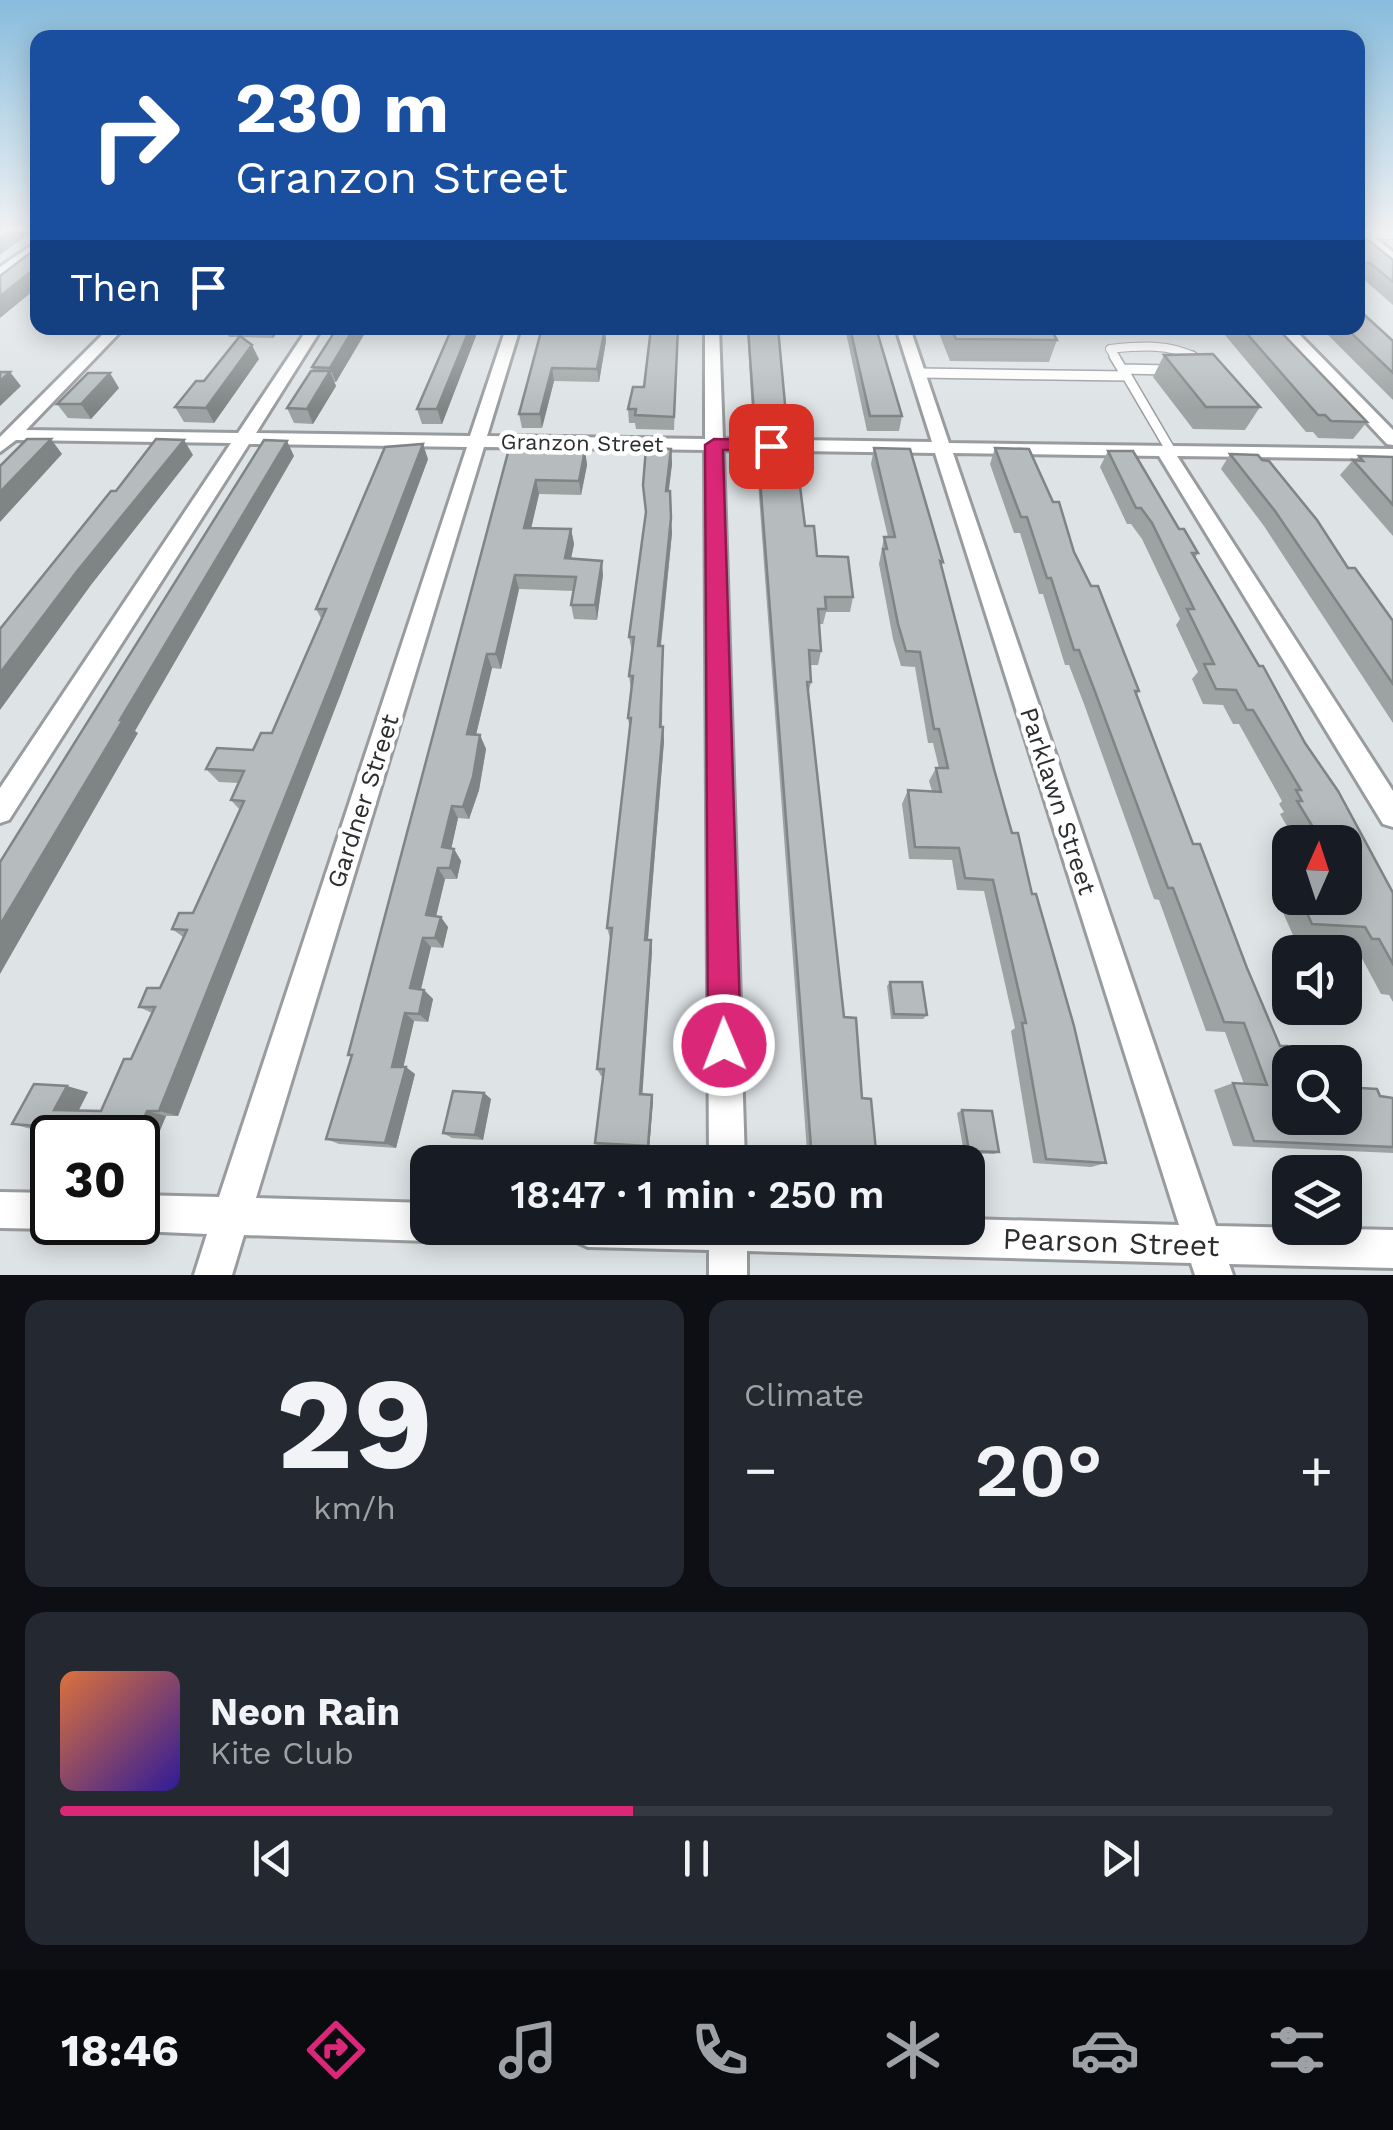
<!DOCTYPE html>
<html lang="en">
<head>
<meta charset="utf-8">
<style>
  body { margin:0; font-family:"Work Sans",sans-serif; background:#242831; color:#f1f3f6; height:100vh; display:flex; flex-direction:column; font-size:38px; white-space:nowrap }
  * { box-sizing:border-box; margin:0 }
  p { font-size:32px; color:#9ea1a6 }
  .icon { flex:none; width:55px; height:55px; fill:none; stroke:currentColor; stroke-width:2; stroke-linecap:round; stroke-linejoin:round }
  .map { position:relative; height:1275px; overflow:hidden }
  .panel { display:flex; flex-direction:column; gap:25px; padding:25px; background:#0d0f14; flex:1 }
  .panel>* { flex:none }
  .banner { position:absolute; left:30px; top:30px; width:1335px; height:305px; border-radius:20px; box-shadow:0 5px 25px #0003; background:#1a4fa0; color:#fff; overflow:hidden }
  .needle { width:65px; rotate:3deg }
  .controls { position:absolute; left:1272px; top:825px; display:grid; gap:20px }
  .controls a { display:grid; place-items:center; width:90px; height:90px; border-radius:20px; background:#171b24; box-shadow:0 5px 25px #0003; font-size:50px }
  .speed { position:absolute; left:30px; top:1115px; display:flex; gap:20px; font-size:50px; font-weight:700; text-align:center }
  .speed>* { display:grid; place-content:center; width:130px; height:130px; border-radius:50%; background:#171b24; box-shadow:0 5px 25px #0003; line-height:1 }
  .speed .limit { border:5px solid #111; border-radius:15px; background:#fff; color:#111 }
  .pin { position:absolute; display:grid; place-items:center; width:85px; height:85px; color:#fff; margin:-42px; border-radius:20px; box-shadow:0 5px 15px #0006 }
  .me { position:absolute; width:110px; margin:-55px; rotate:359deg; stroke-linejoin:round; filter:drop-shadow(0 0 8px #0008) }
  .turn { display:flex; align-items:center; gap:35px; height:210px; padding:0 40px; font-size:45px }
  .turn .icon { width:130px; height:130px; stroke-width:2.5 }
  .turn b { display:block; font-size:70px; line-height:85px }
  .then { display:flex; align-items:center; height:95px; padding:0 40px; background:#0003; gap:20px; font-size:38px }
  .big { font-size:75px; font-weight:600; line-height:1.1 }
  .panel .widget { flex:1; display:flex; flex-direction:column; justify-content:center; gap:15px; min-width:0; padding:0 35px; border-radius:20px; background:#242831 }
  .panel .dial { align-items:center; gap:0 }
  .dial b { font-size:130px; line-height:1 }
  .song { display:flex; align-items:center; gap:30px }
  .cover { width:120px; height:120px; border-radius:15px; background:linear-gradient(135deg,hsl(20 70% 55%),hsl(250 70% 35%)) }
  .played { height:10px; border-radius:5px; background:linear-gradient(90deg,#db2777 45%,#363941 45%) }
  .keys { display:flex; justify-content:space-around; direction:ltr }
  .heat { display:flex; justify-content:space-between; align-items:center; font-size:55px; direction:ltr }
  .panel .tiles { flex:1; display:grid; gap:25px; grid-template-columns:1fr 1fr }
  .widget:last-child { grid-column:span 2 }
  .trip { position:absolute; left:410px; top:1145px; width:575px; height:100px; border-radius:20px; background:#171b24; box-shadow:0 5px 25px #0003; font-weight:600; line-height:100px; text-align:center }
  .tabs { display:flex; height:160px; justify-content:space-around; align-items:center; background:#090b0e; color:#9ea1a6 }
  .tabs .icon { width:70px; height:70px }
  .tabs .active { color:#db2777 }
  .tabs b { font-size:45px; color:#f1f3f6 }
  .map>svg:first-child { display:block }
  .lines { fill:none; stroke-linecap:round; stroke-linejoin:round }
  .lane-far1-casing { stroke:#989c9f; stroke-width:10 }
  .lane-casing { stroke:#989c9f; stroke-width:12 }
  .street-casing { stroke:#989c9f; stroke-width:6 }
  .lane-far1 { stroke:#fff; stroke-width:8 }
  .lane { stroke:#fff; stroke-width:9 }
  .street { fill:#fff; fill-rule:evenodd }
  .wall { fill:#9da2a3 }
  .shaded-wall { fill:#7f8485 }
  .building { fill:#b6bcbe; stroke:#7f8485; stroke-width:2.5 }
  .route { fill:#db2777; stroke:#8e194d; stroke-width:2.5 }
  .labels { text-anchor:middle; dominant-baseline:central; stroke-width:9; stroke-linejoin:round; paint-order:stroke }
  .far-street-label { font-size:22px; fill:#2b2d2f; stroke:#fff }
  .street-label { font-size:25px; fill:#2b2d2f; stroke:#fff }
  .near-street-label { font-size:30px; fill:#2b2d2f; stroke:#fff }
</style>
</head>
<body>
<div class="map">
<svg width="1393" height="1275" viewBox="0 0 1393 1275">
  <rect width="100%" height="100%" fill="#dee3e6"/>
  <g class="lines">
    <g class="lane-far1-casing">
      <path id="lane-far1" d="M1358,234l35,1
        M1116,358l-6,-9c29,-3 60,-6 86,9"/>
    </g>
    <g class="lane-casing">
      <path id="lane" d="M1114,356l8,13
        M1192,356l13,11
        M918,373l209,3 44,75
        M1124,373l-2,-4 47,1"/>
    </g>
    <g class="street-casing">
      <path id="street" d="M1358,231h8l27,21v10l-35,-25z
        M38,241v10l-38,26v-10z
        M109,328h15l-98,102 212,3 70,-105h14l-66,105 214,3 36,-108h14l-33,108 218,3v-111h14l4,111 209,3 -36,-114h14l39,115 444,6v10l-216,-3 216,335v36l-10,-3 -224,-368 -206,-3 263,773 177,4v38l-164,-4 4,11h-38l-4,-12 -444,-12v24h-38v-25l-121,-3 -13,-6 -5,-13h398v-9l211,6 -244,-772 -212,-3 22,712h-36l-4,-712 -221,-3 -228,751 172,5v25h16l-3,7 -13,6 -184,-6 -12,40h-38l13,-41 -69,-3 -13,-5 -1,-4h14v-27l81,2 248,-750 -218,-3 -240,376 -9,3v-35l231,-345 -215,-3 -16,12v-15z
        M1278,328h15l100,102v15l-6,-1z
        M0,1192l52,1v29l13,2 -13,5 -52,-1z"/>
    </g>
    <use href="#lane-far1" class="lane-far1"/>
    <use href="#lane" class="lane"/>
    <use href="#street" class="street"/>
  </g>
  <path class="wall" d="M1358,232l35,28v45l-32,-28h-3z
    M224,328h57l-8,10 -32,-1 18,22 -45,64 -30,-1 -9,-15 29,-26 36,-44h-11z
    M368,328l-32,54h-2l2,4 -23,38 -19,-1 -7,-15 26,-37 -1,-4z
    M452,328h27l-37,96h-20l-5,-15z
    M542,328h63l1,13 -7,41 -45,-1 -12,47h-20l-3,-14z
    M678,328l-4,102 -38,-1 -1,-6h-6l-1,-14 16,-22z
    M747,328h37l-1,6h-4l7,81 -2,14h-31z
    M845,328h31l26,88 -3,15h-32z
    M937,328h222l-1,3 -106,-1 5,10 -8,22 -99,-1z
    M1219,328h58l90,94 -14,17 -35,-1 -5,-6h-7z
    M1321,328h37l35,13v59z
    M1164,355l96,52 -15,23 -52,-1 -40,-52z
    M119,388l-28,31 -23,-1 -11,-14z
    M510,445l75,5 2,15 -6,30 -42,-1 -8,34 40,1 3,15 -3,15 32,16 -6,45 -23,-1 -3,-14 3,-14 -55,-2 -18,80 -9,-1 -16,67h4l6,14 -7,41 -10,29 -11,-1 -7,31h3l7,12 -4,18h-12l-9,37 12,11 -5,21 -12,-1 -10,43h3l9,9 -5,23 -14,-1 -11,46 12,7 -19,74 -57,-4 -13,-5 26,-82 -4,-2z
    M765,447l40,79 12,30 36,41 -3,15h-24l-3,12h-4l2,27 -3,14h-8l1,17 -3,13 36,322 32,134 -7,4 -62,-4 -50,-683 1,-15h6z
    M874,448l69,114 -2,6 53,201 18,64 20,61 74,269 -15,4 -58,-4 -22,-132 4,-3 -31,-137 -27,-1 -5,-30 -43,-1 -7,-55 6,-14 24,1 -3,-10 7,-13h3l-6,-25h-5l-13,-76 -14,-1 -8,-27 -14,-75 5,-27h4l-17,-73z
    M995,448l79,104 65,139 -2,3 153,424 90,-22 13,2v55l-160,-7 -19,-56 19,-7 11,1 -19,-52 -19,-1 -47,-131 -5,-1 -70,-195 -15,-39h-4l-22,-71h-4l-19,-61h-6l-24,-69z
    M671,449l1,15 -4,27 4,42 -11,113h2v14l-1,67h1l1,14 -16,199h3l1,11 -10,143 11,7 -4,49 -50,-3 -4,-4 8,-67h-2l-4,-7 14,-131h-1l-3,-10 23,-197 -2,-13 3,-28 -2,-14 3,-24 -3,-15 17,-122 -3,-30z
    M1108,451l71,78 19,24 -3,5 198,335v109l-4,-7 -8,-1 -24,-45h-7l-6,-12 -51,-2 -13,-29 13,-8h52v-56h-49l-16,-28 4,-2 -5,-8 3,-3 -43,-77h-6l-10,-19 -20,-1 -11,-25 6,-7 -22,-47 4,-6 -38,-80 -11,-15h-4l-27,-57z
    M1230,454l118,114 45,53v102l-129,-197 -43,-57z
    M1359,456l34,1v79l-53,-61 13,-15h2z
    M428,459l-87,234 -163,423h-12l-10,24h-18v-2h-46l-17,-4v-2l-40,-2 -23,-6 76,-32 -9,18 22,1 30,-52 21,-46 -13,-6 21,-19 23,-51 -11,-8 21,-16 47,-103 -9,-10 8,-17 -20,-1 -13,-13 47,-19 19,-17 50,-113 -6,-11z
    M890,982l37,33 -4,4h-32l-4,-33z
    M484,1093l7,6 -8,41 -31,-2 -9,-5z
    M962,1110l37,42 -5,2 -30,-1 -7,-40z"/>
  <path class="shaded-wall" d="M8,231h25l-33,24v-19z
    M38,266v21l-38,31v-22z
    M269,328h12l-8,10z
    M354,328h14l-32,54 -6,-14z
    M470,328h9l-37,96 -5,-15z
    M605,328l1,13 -7,41 -2,-13z
    M252,345l7,14 -45,64 -8,-15z
    M552,368l2,13 -12,47 -2,-14z
    M330,371l6,15 -23,38 -6,-15z
    M10,372l11,14 -21,20v-25z
    M110,373l9,15 -28,31 -10,-15z
    M51,439l11,15 -62,68v-30z
    M184,440l9,15 -102,130 -91,125v-37l78,-103z
    M287,441l7,15 -159,275 3,2 -138,241v-49l120,-205z
    M423,444l5,15 -87,234 -163,423 -19,-5z
    M671,449l1,15 -5,42 -1,-15z
    M585,450l2,15 -6,30 -2,-14z
    M536,480l3,14 -11,48 -4,-14z
    M671,518l1,15 -13,127 -1,-14z
    M571,529l3,15 -6,29 -3,-15z
    M602,561l1,14 -6,45 -2,-15z
    M515,575l4,14 -18,80 -5,-15z
    M663,646v14l-2,81 -1,-14z
    M487,654l5,14 -19,79 -6,-13z
    M663,727l1,14 -17,209 -2,-10z
    M480,735l6,14 -7,41 -10,29 -6,-12z
    M452,806l6,12 -9,41 -7,-12z
    M454,849l7,12 -4,18 -7,-11z
    M438,868l7,11 -11,46 -8,-10z
    M441,917l7,10 -5,21 -8,-10z
    M423,938l8,9 -12,49 -9,-8z
    M651,940l1,11 -10,149 -2,-6z
    M424,990l9,9 -5,23 -9,-8z
    M405,1013l9,8 -12,52 -10,-6z
    M406,1067l9,7 -19,74 -11,-5z
    M67,1086l21,6 -12,23 -22,-5z
    M484,1093l7,6 -8,41 -8,-5z
    M652,1095l1,6 -4,49 -1,-4z
    M147,1111l19,5 -10,24 -19,-5z"/>
  <path class="building" d="M1358,232l35,28v22l-23,-19h-12z
    M38,247v19l-38,30v-20z
    M1358,309l35,32v32l-47,-45h12z
    M337,328h17l-24,40 -18,-1z
    M452,328h18l-33,81h-20z
    M542,328h63l-8,41 -45,-1 -12,46h-21z
    M651,328h27l-4,89 -39,-2 1,-6h-8l5,-22h11z
    M748,328h30l8,87 -32,-1z
    M850,328h26l26,88h-32z
    M951,328h99l7,12 -101,-1z
    M1242,328h35l90,94 -36,-1 -6,-6h-7z
    M240,336l12,9 -46,63 -31,-1 21,-26h8z
    M1213,354l47,53h-54l-42,-52z
    M311,371h19l-23,38 -20,-1z
    M0,372h10l-10,9z
    M88,373h22l-29,31h-24z
    M27,439h24l-51,53v-26z
    M156,439l28,1 -106,130 -78,103v-44l111,-138h5z
    M264,440l23,1 -167,279h3l-123,205v-63z
    M423,444l-90,234 -174,433h-12l-10,24 -62,-1 2,-5 -65,-5 22,-40 33,2 -13,24 47,1 23,-52h7l24,-52h-16l8,-19h13l27,-58 -15,-1 7,-16h14l51,-112 -13,-1 13,-29 -38,-2 11,-21 36,2 8,-17h11l54,-124h-10l69,-162z
    M510,445l75,5 -6,31 -43,-1 -12,48 47,1 -6,29 37,3 -7,44h-24l5,-28 -61,-2 -19,79h-9l-20,80 13,1 -7,42 -10,30 -11,-1 -10,41 12,2 -4,19h-12l-12,47 15,2 -6,21h-12l-13,50 14,2 -5,24 -14,-1 -13,54h14l-21,76 -59,-4 26,-84h-4z
    M765,447h30l10,79h9l3,30 31,1 5,40h-28l1,12h-8l3,42 -12,-1 2,32h-4l37,335 12,1 6,80 9,1 5,52 -65,-4 -53,-694h7z
    M646,448l25,1 -5,42h4l1,27 -13,128h5l-3,81h3l-18,213h6l-11,154 12,1 -4,51 -53,-3 9,-74h-7l15,-141h-5l24,-210h-3l5,-42h-4l5,-39h-5l17,-125 -3,-27z
    M874,448l36,1 33,113 -3,-1 54,208 18,64h6l14,61h4l38,132 32,137 -60,-4 -24,-136h4l-33,-143 -28,-2 -6,-30 -44,-1 -7,-57 33,2 -5,-24h12l-9,-39h-5l-14,-77 -14,-1 -8,-27 -15,-75h4l-3,-12h11z
    M995,448l34,1 24,53h6l15,50 17,34h7l41,105h-4l58,153h7l47,124 33,78h7l6,16h-3v56h55v-31l32,2 3,7 13,2v49l-139,-6 -21,-58 34,2 -23,-62 -20,-1 -51,-134h-5l-74,-199 -15,-39h-5l-23,-72h-4l-20,-61h-6z
    M1108,451h25l46,78h5l14,24h-6l67,113h4l42,77 33,48 55,102v71l-14,-25h-7l-7,-12 -53,-3 -12,-26 47,-2 -2,-2v-52h-23l-25,-41h5l-6,-11h5l-48,-80h-6l-11,-20 -20,-1 -12,-25h10l-27,-55h7l-42,-86 -11,-15h-5z
    M1230,454l28,1 4,5 7,1 48,59 31,48h7l38,53v63l-118,-173z
    M1359,456l34,1v48l-40,-45 10,1z
    M890,982h32l5,33 -33,-1z
    M453,1091l31,2 -9,42 -32,-2z
    M962,1110l30,1 7,41 -30,-1z"/>
  <linearGradient id="sky" x2="0" y2="1"><stop stop-color="#87bcdc"/><stop offset="0.56" stop-color="#f0f2f4"/><stop offset="1" stop-color="#f0f2f4" stop-opacity="0"/></linearGradient>
  <rect width="1393" height="409" fill="url(#sky)"/>
  <path class="route" d="M771,440l9,6 -3,3 -54,1 18,595 -5,11 -12,5 -11,-5 -5,-11 -3,-600 9,-6z"/>
  <g class="labels">
    <g class="far-street-label">
      <text transform="translate(582 443) rotate(1)">Granzon Street</text>
    </g>
    <g class="street-label">
      <text transform="translate(363 801) rotate(-72)">Gardner Street</text>
      <text transform="translate(1058 801) rotate(72)">Parklawn Street</text>
    </g>
    <g class="near-street-label">
      <text transform="translate(1111 1242) rotate(2)">Pearson Street</text>
    </g>
  </g>
</svg>
<div class="controls">
<a><svg class="needle" viewBox="-14 -14 28 28"><path d="M0-13l5 13h-10z" fill="#e53935"/><path d="M0 13l5-13h-10z" fill="#9ea1a6"/></svg></a>
<a><svg class="icon" aria-label="sound" viewBox="0 0 24 24"><path d="M4 9h4l5-4v14l-5-4H4zM17 9q2 3 0 6"/></svg></a>
<a><svg class="icon" aria-label="search" viewBox="0 0 24 24"><circle cx="10" cy="10" r="6"/><path d="M15 15l6 6"/></svg></a>
<a><svg class="icon" aria-label="layers" viewBox="0 0 24 24"><path d="M12 4l9 5-9 5-9-5zM3 14l9 5 9-5"/></svg></a>
</div>
<div class="speed"><div class="limit">30</div></div>
<div class="pin" style="left:771px;top:446px;background:#d93025"><svg class="icon" aria-label="arrive" viewBox="0 0 24 24"><path d="M6 21V4h12l-3 4 3 4H6"/></svg></div>
<svg class="me" style="left:724px;top:1045px" viewBox="-20 -20 40 40"><circle r="17" fill="#db2777" stroke="#fff" stroke-width="3"/><path d="M0-11L8 9 0 5-8 9z" fill="#fff"/></svg>
<div class="trip">18:47 · 1 min · 250 m</div>
<div class="banner">
<div class="turn"><svg class="icon" aria-label="right" viewBox="0 0 24 24"><path d="M7 20v-9h11M14 6l5 5-5 5"/></svg><div><b>230 m</b>Granzon Street</div></div>
<div class="then">Then<svg class="icon" aria-label="arrive" viewBox="0 0 24 24"><path d="M6 21V4h12l-3 4 3 4H6"/></svg></div>
</div>
</div>
<section class="panel">
<div class="tiles">
<div class="widget dial"><b>29</b><p>km/h</p></div>
<div class="widget"><p>Climate</p>
<div class="heat"><a>−</a><b class="big">20°</b><a>+</a></div>
</div>
<div class="widget">
<div class="song"><i class="cover"></i><div><b>Neon Rain</b><p>Kite Club</p></div></div>
<div class="played"></div>
<div class="keys"><svg class="icon" aria-label="previous" viewBox="0 0 24 24"><path d="M18 5L8 12l10 7zM5 5v14"/></svg><svg class="icon" aria-label="pause" viewBox="0 0 24 24"><path d="M8 5v14M16 5v14"/></svg><svg class="icon" aria-label="next" viewBox="0 0 24 24"><path d="M6 5l10 7-10 7zM19 5v14"/></svg></div>
</div>
</div>
</section>
<nav class="tabs">
<b>18:46</b>
<svg class="icon active" aria-label="directions" viewBox="0 0 24 24"><path d="M12 3l9 9-9 9-9-9zM9 14v-3h6M13 9l2 2-2 2"/></svg>
<svg class="icon" aria-label="music" viewBox="0 0 24 24"><path d="M9 18V5l10-2v13"/><circle cx="6" cy="18" r="3"/><circle cx="16" cy="16" r="3"/></svg>
<svg class="icon" aria-label="phone" viewBox="0 0 24 24"><path d="M5 4h4l2 5-3 2q2 4 5 5l2-3 5 2v4C11 20 4 13 5 4z"/></svg>
<svg class="icon" aria-label="climate" viewBox="0 0 24 24"><path d="M12 3v18M4 7l16 10M4 17L20 7"/></svg>
<svg class="icon" aria-label="car" viewBox="0 0 24 24"><path d="M5 17H2v-5l4-1 3-4h7l3 4 3 1v5h-3M9 17h6M6 11h13"/><circle cx="7" cy="17" r="2"/><circle cx="17" cy="17" r="2"/></svg>
<svg class="icon" aria-label="filters" viewBox="0 0 24 24"><path d="M4 7h16M4 17h16"/><circle cx="9" cy="7" r="2"/><circle cx="15" cy="17" r="2"/></svg>
</nav>
</body>
</html>
